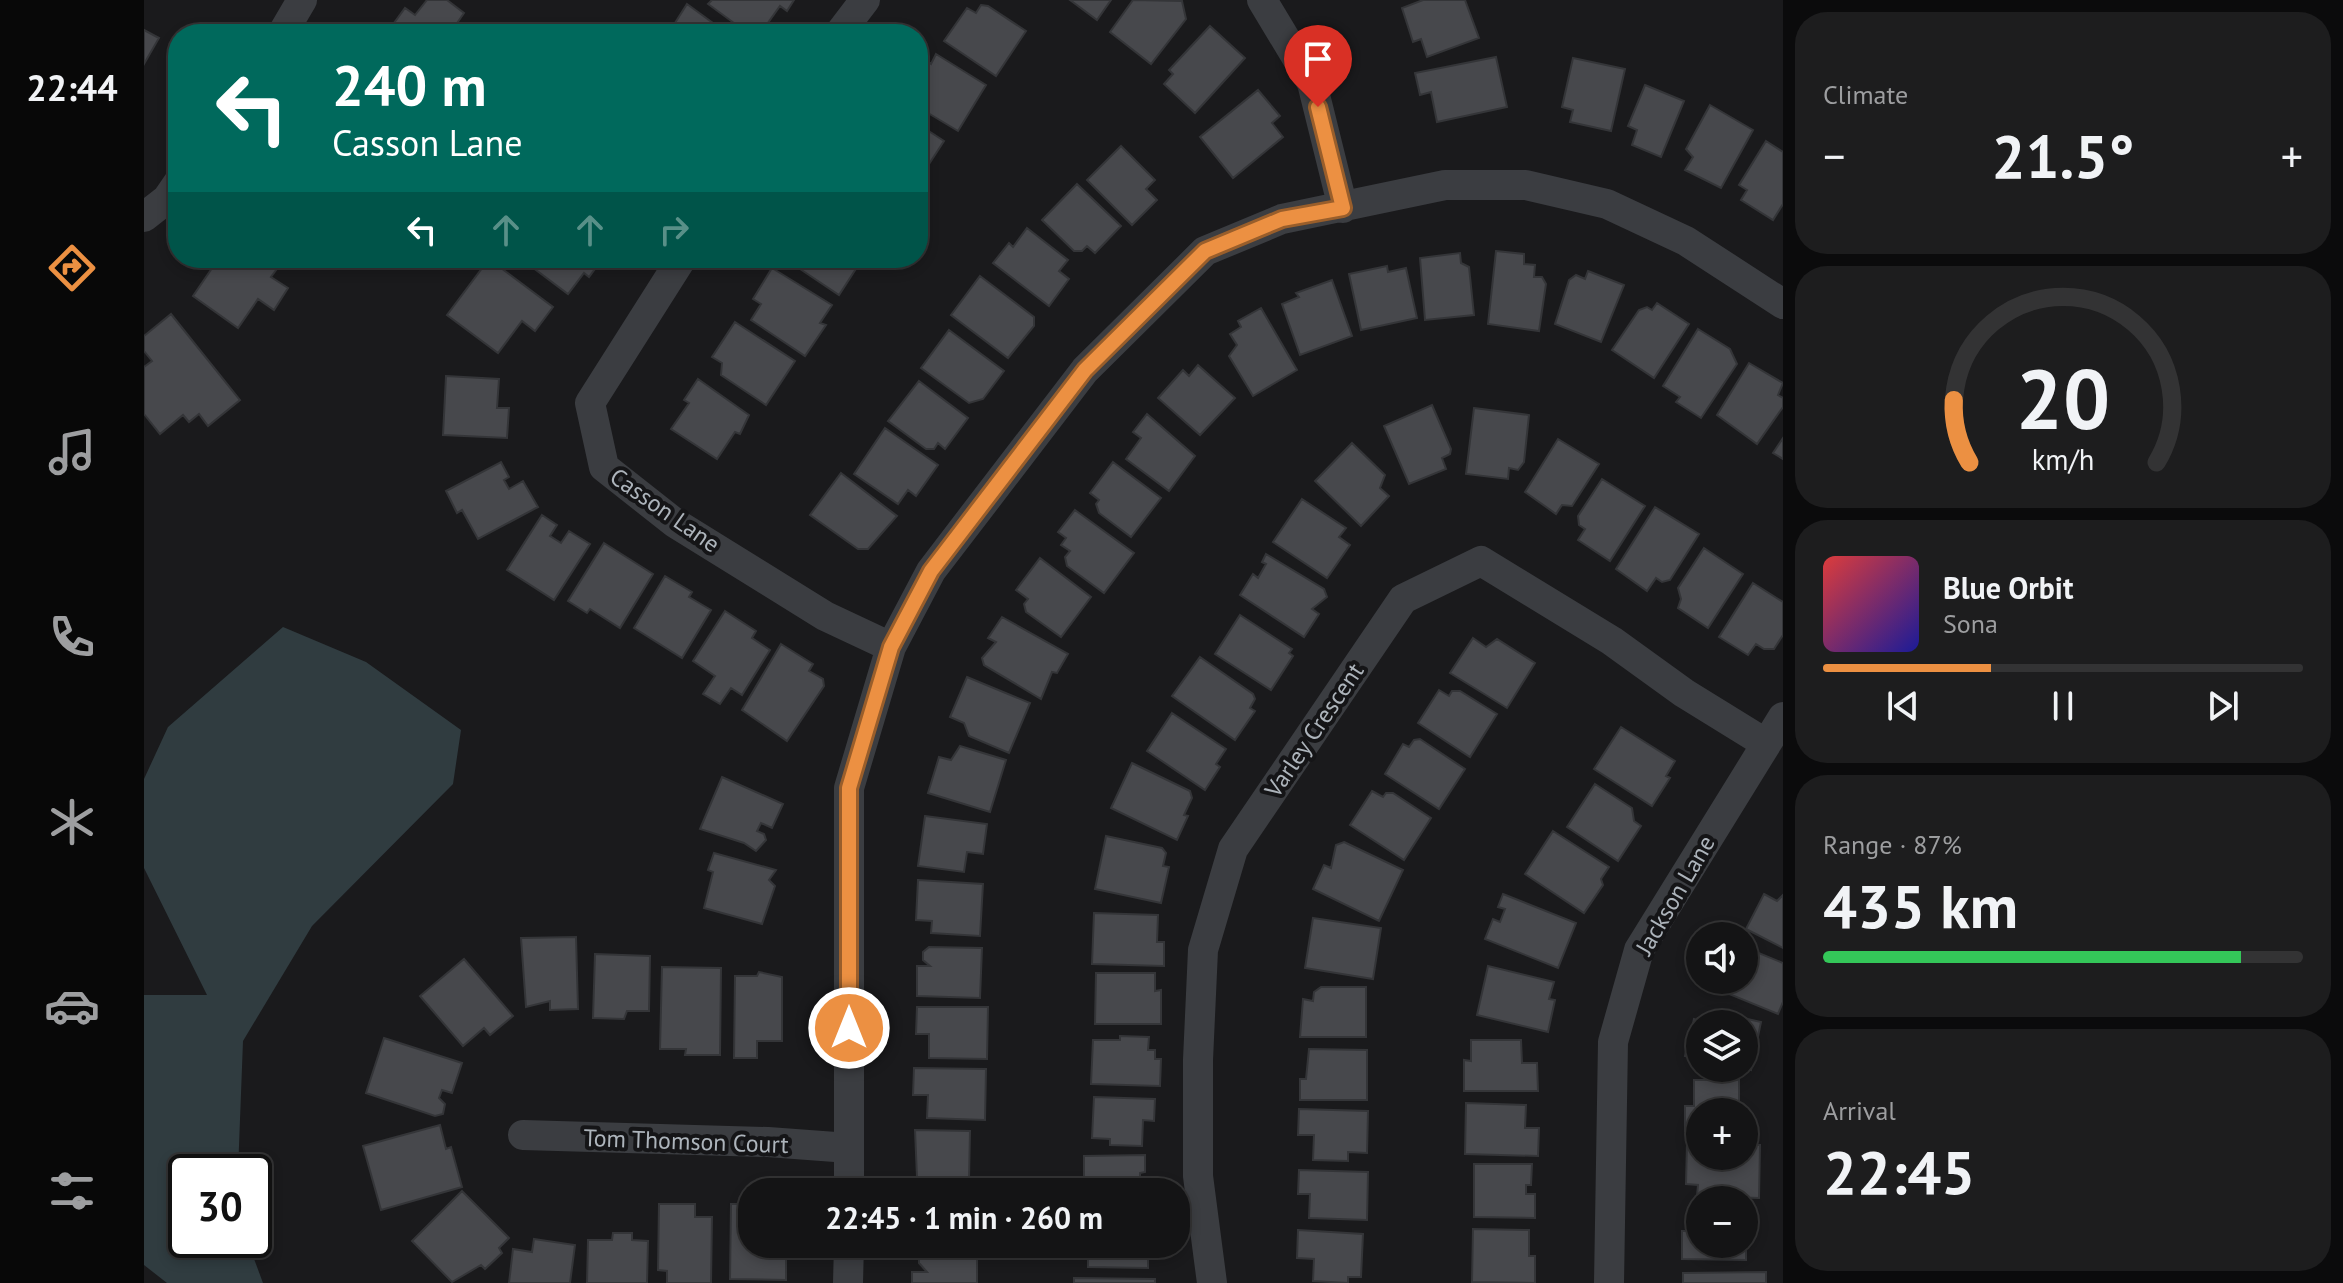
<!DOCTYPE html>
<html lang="en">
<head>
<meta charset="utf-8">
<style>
  body { margin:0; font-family:"PT Sans",sans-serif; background:#1d1d1e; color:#f1f3f6; height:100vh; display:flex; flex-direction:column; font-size:30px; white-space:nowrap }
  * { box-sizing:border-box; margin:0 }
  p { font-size:26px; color:#9d9ea0 }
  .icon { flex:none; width:44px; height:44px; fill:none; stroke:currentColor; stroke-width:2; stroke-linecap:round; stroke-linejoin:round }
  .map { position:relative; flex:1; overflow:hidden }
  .details { display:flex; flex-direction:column; gap:12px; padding:12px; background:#0b0b0c; width:560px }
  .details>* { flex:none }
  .guide { position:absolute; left:24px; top:24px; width:760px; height:244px; border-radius:32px; box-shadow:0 4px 12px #0003,0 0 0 2px #333334; background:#00695c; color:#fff; overflow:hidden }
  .buttons { position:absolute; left:1542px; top:922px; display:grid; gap:16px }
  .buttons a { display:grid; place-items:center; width:72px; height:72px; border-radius:50%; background:#141415; box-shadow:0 4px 12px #0003,0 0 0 2px #333334; font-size:40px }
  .speed { position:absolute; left:24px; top:1154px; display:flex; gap:16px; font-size:40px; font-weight:700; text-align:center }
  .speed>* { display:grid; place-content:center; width:104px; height:104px; border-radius:50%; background:#141415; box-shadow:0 4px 12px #0003,0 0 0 2px #333334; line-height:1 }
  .speed .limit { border:4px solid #111; border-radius:12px; background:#fff; color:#111 }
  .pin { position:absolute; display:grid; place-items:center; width:68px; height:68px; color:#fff; margin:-82px -34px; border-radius:50% 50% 50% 0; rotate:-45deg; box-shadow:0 0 8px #0007 }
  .pin .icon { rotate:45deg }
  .me { position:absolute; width:88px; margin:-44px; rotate:0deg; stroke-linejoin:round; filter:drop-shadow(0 0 6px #0008) }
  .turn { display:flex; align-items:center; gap:28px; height:168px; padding:0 32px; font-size:36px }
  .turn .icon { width:104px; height:104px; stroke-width:2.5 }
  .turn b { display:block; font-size:56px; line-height:68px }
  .lanes { display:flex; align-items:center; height:76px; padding:0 32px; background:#0003; justify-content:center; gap:40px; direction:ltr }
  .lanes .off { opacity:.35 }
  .big { font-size:60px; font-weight:800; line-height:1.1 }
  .details .card { flex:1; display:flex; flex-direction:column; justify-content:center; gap:12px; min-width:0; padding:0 28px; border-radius:32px; background:#1d1d1e }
  .details .dial { align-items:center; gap:0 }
  .dial svg { height:208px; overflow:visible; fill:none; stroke:#333334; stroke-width:7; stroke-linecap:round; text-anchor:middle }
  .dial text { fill:#f1f3f6; stroke:none }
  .song { display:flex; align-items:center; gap:24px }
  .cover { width:96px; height:96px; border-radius:12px; background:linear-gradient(135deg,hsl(0 70% 55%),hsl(240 70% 35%)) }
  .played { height:8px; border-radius:4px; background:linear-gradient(90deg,#ec9042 35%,#333334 35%) }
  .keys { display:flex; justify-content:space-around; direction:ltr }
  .heat { display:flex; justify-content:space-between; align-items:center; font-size:44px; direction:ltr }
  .charge { height:12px; border-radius:6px; background:linear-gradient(90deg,#34c759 87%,#333334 0) }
  .trip { position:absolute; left:594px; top:1178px; width:452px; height:80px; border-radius:32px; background:#141415; box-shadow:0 4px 12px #0003,0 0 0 2px #333334; font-weight:800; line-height:80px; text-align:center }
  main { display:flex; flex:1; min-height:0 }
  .tabs { display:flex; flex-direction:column; width:144px; justify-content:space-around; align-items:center; background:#080808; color:#9d9ea0 }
  .tabs .icon { width:56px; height:56px }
  .tabs .on { color:#ec9042 }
  .tabs b { font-size:36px; color:#f1f3f6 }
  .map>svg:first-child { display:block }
  .water { fill:#303c40 }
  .building { fill:#47484c; stroke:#343538; stroke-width:2 }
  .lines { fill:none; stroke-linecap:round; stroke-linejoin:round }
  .street { stroke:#3b3d41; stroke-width:30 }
  .route-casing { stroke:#995e2b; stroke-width:20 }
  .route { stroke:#ec9042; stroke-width:14 }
  .labels { text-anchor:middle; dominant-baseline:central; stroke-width:8; stroke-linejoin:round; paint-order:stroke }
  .street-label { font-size:24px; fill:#adb4bb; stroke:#151517 }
</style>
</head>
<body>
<main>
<nav class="tabs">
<b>22:44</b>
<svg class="icon on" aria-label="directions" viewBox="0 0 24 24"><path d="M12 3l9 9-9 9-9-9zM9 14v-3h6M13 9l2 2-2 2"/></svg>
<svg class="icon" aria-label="music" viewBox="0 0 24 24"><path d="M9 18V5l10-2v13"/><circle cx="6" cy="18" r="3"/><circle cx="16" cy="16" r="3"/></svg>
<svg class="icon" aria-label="phone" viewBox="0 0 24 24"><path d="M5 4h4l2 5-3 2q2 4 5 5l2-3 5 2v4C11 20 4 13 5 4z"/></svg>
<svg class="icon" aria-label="climate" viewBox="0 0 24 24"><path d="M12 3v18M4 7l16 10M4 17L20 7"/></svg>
<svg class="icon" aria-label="car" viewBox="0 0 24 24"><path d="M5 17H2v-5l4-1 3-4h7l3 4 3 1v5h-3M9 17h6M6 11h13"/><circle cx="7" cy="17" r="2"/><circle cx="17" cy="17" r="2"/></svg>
<svg class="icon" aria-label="filters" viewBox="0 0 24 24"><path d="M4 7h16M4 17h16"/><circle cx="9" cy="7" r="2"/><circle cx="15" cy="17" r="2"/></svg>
</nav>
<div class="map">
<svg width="1639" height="1283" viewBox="0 0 1639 1283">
  <rect width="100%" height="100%" fill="#1a1a1c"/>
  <path class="water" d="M139,627l83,35 95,68 -8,54 -141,142 -69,115 -5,131h-52v68h61l16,43h-96l-23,-18v-270h63l-63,-127v-89l24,-52z"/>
  <path class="building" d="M283,0h20l17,13 -11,16 7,5h-74l19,-26 10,7z
    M568,0h82l-7,11 -7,-5 -20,28h-11l-41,-30z
    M926,0h41l-14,20z
    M989,0l49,1 4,18 -35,45 -41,-32z
    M1279,0h42l14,38 -52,19 -6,-18 -8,3 -11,-34z
    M543,4l41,30h-60z
    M837,5l7,1 38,25 -30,45 -52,-35 23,-33 9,5z
    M1066,26l35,32 -50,55 -31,-29 9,-10 -4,-4z
    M0,30l15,8 -15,26z
    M792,54l50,31 -28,46 -40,-24v-34l8,-13 5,4z
    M1352,57l11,50 -70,15 -6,-30 -11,3 -5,-22z
    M1429,58l52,11 -14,62 -41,-9 3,-12 -11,-3z
    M1501,85l39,16 -23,56 -29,-12 5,-15 -9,-4z
    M1114,90l22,26 -8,7 11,14 -50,41 -33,-41z
    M1566,105l43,25 -32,58 -36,-18 8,-13 -7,-8z
    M774,124l26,17 -26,40z
    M1622,141l17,11v52l-10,16 -32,-20 6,-10 -8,-5z
    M977,146l34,34 -9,9 11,11 -25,25 -45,-45z
    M933,184l44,42 -26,27 -8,-7 -5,5h-8l-32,-31z
    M883,228l41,32 -9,11 10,8 -20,27 -56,-43 16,-20 4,4z
    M1352,251l28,3v10l11,1 -1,12h8l4,7 -7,47 -51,-7z
    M1316,253l1,10 8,4 5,48 -49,5 -5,-62z
    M75,258h66l-14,19 17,11 -14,22 -16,-11 -20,29 -45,-32z
    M376,258h83l-14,19 -5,-4 -16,21z
    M719,258l-24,37 -39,-26 -2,-10z
    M345,259l64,48 -18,24 -13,-10 -24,32 -51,-38z
    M1243,266l1,6 18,-4 11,50 -56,12 -12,-56z
    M628,268l60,37 -12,18 6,2 -21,31 -54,-36 10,-16 -8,-5z
    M1444,271l36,14 -23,57 -46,-18 14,-44 7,-5 9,4z
    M836,276l54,41v9l-26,32 -57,-43z
    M1188,280l20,56 -52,19 -18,-51 17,-7 -3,-4z
    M1513,303l32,21 -35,54 -42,-28 27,-40 8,-3 5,3z
    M1117,308l36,62 -44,26 -24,-40 8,-11 -7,-11 11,-7 -3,-6z
    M27,314l69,86 -32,26 -9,-12 -10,8 -6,-7 -23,19 -16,-20v-47l8,-6 -8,-10v-15z
    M591,322l60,39 -29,44 -45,-30 1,-12 -10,-6z
    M1554,329l32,20 7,15 -36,54 -25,-16 4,-5 -17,-11z
    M805,330l55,41 -21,28 -14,4 -48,-35z
    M1605,363l34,20 -5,12 5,3v9l-26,37 -40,-29z
    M1054,365l37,33 -35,37 -42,-37 25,-28 6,6z
    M302,376l53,3 -2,29h12l-2,30 -64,-3z
    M554,379l51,36 -9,19 -5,-2 -18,27 -46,-30 18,-26 -5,-3z
    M775,381l49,37 -23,31 -7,-6 -4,6h-8l-38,-28z
    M1288,405l19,44 -1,5 -8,4 4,11 -37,15 -25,-58z
    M1330,408l55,7 -5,47 -6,8 -9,-2 -1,11 -42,-5z
    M1003,414l48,42 -26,35 -43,-32 15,-21 -8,-6z
    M741,428l53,37 -22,31 -8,-6 -10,14 -44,-30z
    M1639,438v21l-10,-6z
    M1414,439l41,25 -27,42 -10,-1 -6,9 -31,-22z
    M1208,443l33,32 -5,13 9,8 -28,30 -46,-45z
    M357,462l8,15 -5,3 5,9 14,-8 15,26 -60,32 -16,-29 -5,3 -11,-22z
    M969,462l48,36 -30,39 -32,-24 -3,-9 3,-4 -9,-7z
    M697,473l56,43 -29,33h-10l-48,-34z
    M1458,479l43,27 -35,55 -32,-21 7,-11 -6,-4 -1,-9z
    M1158,499l44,29 -7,9 11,8 -23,33 -54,-36z
    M1511,507l44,27 -29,46 -8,2 -6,-4 -9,13 -31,-22z
    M931,510l59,43 -30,40 -37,-27 -2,-9 5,-6 -9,-6 5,-7 -8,-6z
    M398,515l15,10 -7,11 11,7 8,-12 21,13 -36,56 -47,-30z
    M460,543l49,31 -33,54 -30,-19 -3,4 -19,-12z
    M1560,548l39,26 -35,54 -30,-20 3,-9 -3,-11z
    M1122,554l58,35 3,8 -15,12 7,5 -15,23 -64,-42 13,-21 5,4 8,-14 -4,-2z
    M896,558l51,39 -30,40 -35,-25 -2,-8 4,-5 -12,-9z
    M521,576l27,16 -3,5 22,13 -29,48 -48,-30z
    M1609,583l30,19v33l-9,14h-10l-8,-5 -8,11 -29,-18z
    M581,611l31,20 -4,7 18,12 -28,45 -11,-7 -11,16 -17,-10 12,-18 -22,-15z
    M1096,615l52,34 -3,4 4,3 -22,34 -56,-36z
    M858,617l66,37 -11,19 -5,-1 -11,27 -57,-34 -2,-7 14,-16 -8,-4z
    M1329,638l13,9 11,-8 38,24 -28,45 -57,-35z
    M637,644l32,20 -4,7 14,8 1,7 -37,55 -45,-31z
    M1056,657l53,37 2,5 -5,9 5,3 -20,29 -63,-44z
    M823,677l63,26 -21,50 -40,-17 -5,-13 -14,-6z
    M1295,690l10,6 3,-5h8l37,23 -27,43 -52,-34z
    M1028,713l54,36 -10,15 4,3 -15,23 -58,-39z
    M1477,727l54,34 -9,15 4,2 -18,28 -58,-37z
    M1276,739l45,30 -26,40 -54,-35 18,-30 6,3 5,-7z
    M816,746l46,14 -16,52 -62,-19 11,-36 12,3z
    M988,763l58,28 2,7 -8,17 4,1 -11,24 -66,-32z
    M578,777l61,27 -11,24 -11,-5 -4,8 7,3 2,6 -10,11 -12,-8 -44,-14z
    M1451,784l37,24 2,13 7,5 -23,35 -51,-34z
    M1228,791l11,6 3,-4h7l38,25 -27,42 -54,-35z
    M781,816l62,8 -4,30 -16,-2 -3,20 -46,-6z
    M1409,831l56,36 -8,12 2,6 -19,28 -59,-39z
    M962,836l56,12 4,5 -3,13 6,1 -8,36 -66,-14z
    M1200,842l59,28 -24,51 -66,-32 11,-24 7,3 5,-23z
    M570,853l62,17 -7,10 6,6 -13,38 -58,-16 9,-36 -5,-2z
    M774,880l65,4 -3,52 -49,-3 1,-12 -16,-1z
    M1359,894l73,29 -18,45 -73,-29 8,-20 7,3 5,-13 -7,-2z
    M1620,894l13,7 6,-6v53l-37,-19z
    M950,913l64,2 -1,27h7v24l-72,-2z
    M1169,918l68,10 -8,51 -68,-11z
    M432,937l2,72 -28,1v-9l-24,6 -5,-69z
    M785,947l53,1 -2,50 -63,-2v-30h13l-7,-6v-8z
    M1600,947l39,16v39l-5,12 -66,-27 3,-7h29z
    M451,954l55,2 -1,55h-22l-3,8 -31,-1z
    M320,959l49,57 -23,19 -6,-7 -21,18 -43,-50z
    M1344,966l66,16 -5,17 6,1 -7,32 -71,-17z
    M518,967l59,1 -1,87h-35l1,-6h-26z
    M615,972l23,5v64h-25v17h-23l1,-82h22z
    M952,973h59v18l6,-1v34h-66z
    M1177,987h45v50h-66l3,-38 10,2 1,-9z
    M773,1007h71l-1,52 -58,-1v-24h-13z
    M1572,1012l45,10 -10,48 -11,-2h4v-44h-44v36l-15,-4 9,-37 13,4 2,-8z
    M976,1036l29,1 -1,13h7v9h6l-1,27 -69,-2 2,-44h27z
    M240,1038l78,25 -10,30 -10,-3 -3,8 6,6 -2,10 -8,2 -69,-23z
    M1327,1040h50l1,23h15l1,28h-74v-31l7,1z
    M1165,1049l58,1v50h-67v-21h6z
    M770,1068l72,1 -1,51 -58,-2 1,-23h-15z
    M1550,1080h45v32h-39v19h-15v-25h9z
    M950,1097l61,2 -1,22 -11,-1 -1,26 -32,-1v-6l-18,-1z
    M1322,1103l60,2 -1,23h14l-1,28 -73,-2z
    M1155,1109l69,2 -1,42 -19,-1v9l-35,-1 1,-25h-16z
    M296,1125l6,24 5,-2 11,40 -81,23 -18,-64z
    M771,1130l55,1 -1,48 -52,-2z
    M1543,1143l13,1v12h44v-11h16l-1,53 -62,-2 1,-11 -12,-1z
    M1001,1155v17l-5,1v9h17l1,10h-74v-36z
    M1330,1164h58l-1,21h-5v9h9v24l-61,-1z
    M1155,1170l69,2 -1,48 -58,-2 1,-24h-12z
    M783,1188h47v4h-47z
    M318,1191l47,47 -10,10 3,5 -17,16 -4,-4 -29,17 -40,-41z
    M515,1204h36v13h17l-1,66h-44v-12l-9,-1z
    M587,1204h21v40h34v36l-56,-1z
    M1551,1205l5,1v38h44l2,-38v54l-64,-1v-28h12l-7,-10 1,-11z
    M1329,1229l56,1v26h6v27l-63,-1z
    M1154,1230l65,4 -2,43h-13v6l-35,-2 1,-22 -17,-1z
    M469,1233h19v7l16,1 -1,42h-60l1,-43h24z
    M390,1239l41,6 -5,38h-61l4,-34 19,3z
    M944,1244h60v24l-60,-1z
    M782,1248h51v35h-65v-11h15l-8,-9v-9z
    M1622,1272v11h-83v-10z
    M930,1278l81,1v4h-81z"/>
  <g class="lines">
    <path class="street" d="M1118,0l50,83 31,125
      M138,34l20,-34
      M695,34l26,-34
      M0,217l23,-18 11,-16
      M538,258l-92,145 14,64 71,56 150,93 66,31
      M379,1135l245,7 81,6
      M705,1192v-404l42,-141 40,-76 154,-201 120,-119 77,-32 163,-34h81l81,19 79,37 97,63
      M704,1283l1,-39
      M1068,1283l-14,-107v-116l5,-110 30,-101 170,-250 78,-38 131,80 72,52 81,50
      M1465,1283l4,-241 26,-92 144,-233"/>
  </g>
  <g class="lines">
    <g class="route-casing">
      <path id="route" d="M705,1028v-240l42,-141 40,-76 154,-201 120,-119 77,-32 61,-11 -25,-101"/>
    </g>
    <use href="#route" class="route"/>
  </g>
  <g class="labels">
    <g class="street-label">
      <text transform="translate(521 510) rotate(35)">Casson Lane</text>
      <text transform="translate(1170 730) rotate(-56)">Varley Crescent</text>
      <text transform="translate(1531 895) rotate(-60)">Jackson Lane</text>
      <text transform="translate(542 1141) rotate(2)">Tom Thomson Court</text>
    </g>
  </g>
</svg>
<div class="buttons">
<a><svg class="icon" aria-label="sound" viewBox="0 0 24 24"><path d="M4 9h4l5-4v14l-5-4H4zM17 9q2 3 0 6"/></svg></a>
<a><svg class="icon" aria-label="layers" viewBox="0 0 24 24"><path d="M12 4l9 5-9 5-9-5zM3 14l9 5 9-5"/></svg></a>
<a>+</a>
<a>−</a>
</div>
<div class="speed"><div class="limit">30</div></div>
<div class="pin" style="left:1174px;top:107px;background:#d93025"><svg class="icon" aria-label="arrive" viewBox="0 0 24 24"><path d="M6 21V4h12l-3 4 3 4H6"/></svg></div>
<svg class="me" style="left:705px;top:1028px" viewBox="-20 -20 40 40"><circle r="17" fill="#ec9042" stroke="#fff" stroke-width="3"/><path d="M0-11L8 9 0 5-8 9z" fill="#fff"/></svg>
<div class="trip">22:45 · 1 min · 260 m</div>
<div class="guide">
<div class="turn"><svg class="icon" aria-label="left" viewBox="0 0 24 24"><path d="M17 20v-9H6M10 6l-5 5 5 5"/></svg><div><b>240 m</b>Casson Lane</div></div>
<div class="lanes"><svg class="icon" aria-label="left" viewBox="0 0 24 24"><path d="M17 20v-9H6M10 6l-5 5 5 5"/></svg><svg class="icon off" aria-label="ahead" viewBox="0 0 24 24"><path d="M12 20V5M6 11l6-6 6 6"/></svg><svg class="icon off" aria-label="ahead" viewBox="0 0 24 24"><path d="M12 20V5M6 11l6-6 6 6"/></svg><svg class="icon off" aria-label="right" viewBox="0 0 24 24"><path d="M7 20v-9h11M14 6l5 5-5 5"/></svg></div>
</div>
</div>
<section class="details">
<div class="card"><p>Climate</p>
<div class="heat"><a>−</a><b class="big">21.5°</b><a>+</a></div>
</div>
<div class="card dial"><svg viewBox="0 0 100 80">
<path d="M14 69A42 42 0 1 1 86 69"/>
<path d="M14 69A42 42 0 0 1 8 45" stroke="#ec9042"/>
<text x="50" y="56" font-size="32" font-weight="700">20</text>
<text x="50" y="72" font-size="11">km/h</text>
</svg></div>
<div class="card">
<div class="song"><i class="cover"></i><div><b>Blue Orbit</b><p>Sona</p></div></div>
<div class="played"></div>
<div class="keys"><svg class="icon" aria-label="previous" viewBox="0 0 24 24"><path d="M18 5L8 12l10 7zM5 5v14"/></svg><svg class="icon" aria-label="pause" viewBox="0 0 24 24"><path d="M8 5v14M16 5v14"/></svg><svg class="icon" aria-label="next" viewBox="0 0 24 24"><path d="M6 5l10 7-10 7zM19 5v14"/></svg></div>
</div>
<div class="card"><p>Range · 87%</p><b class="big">435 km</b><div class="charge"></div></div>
<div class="card"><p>Arrival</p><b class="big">22:45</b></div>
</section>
</main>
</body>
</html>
